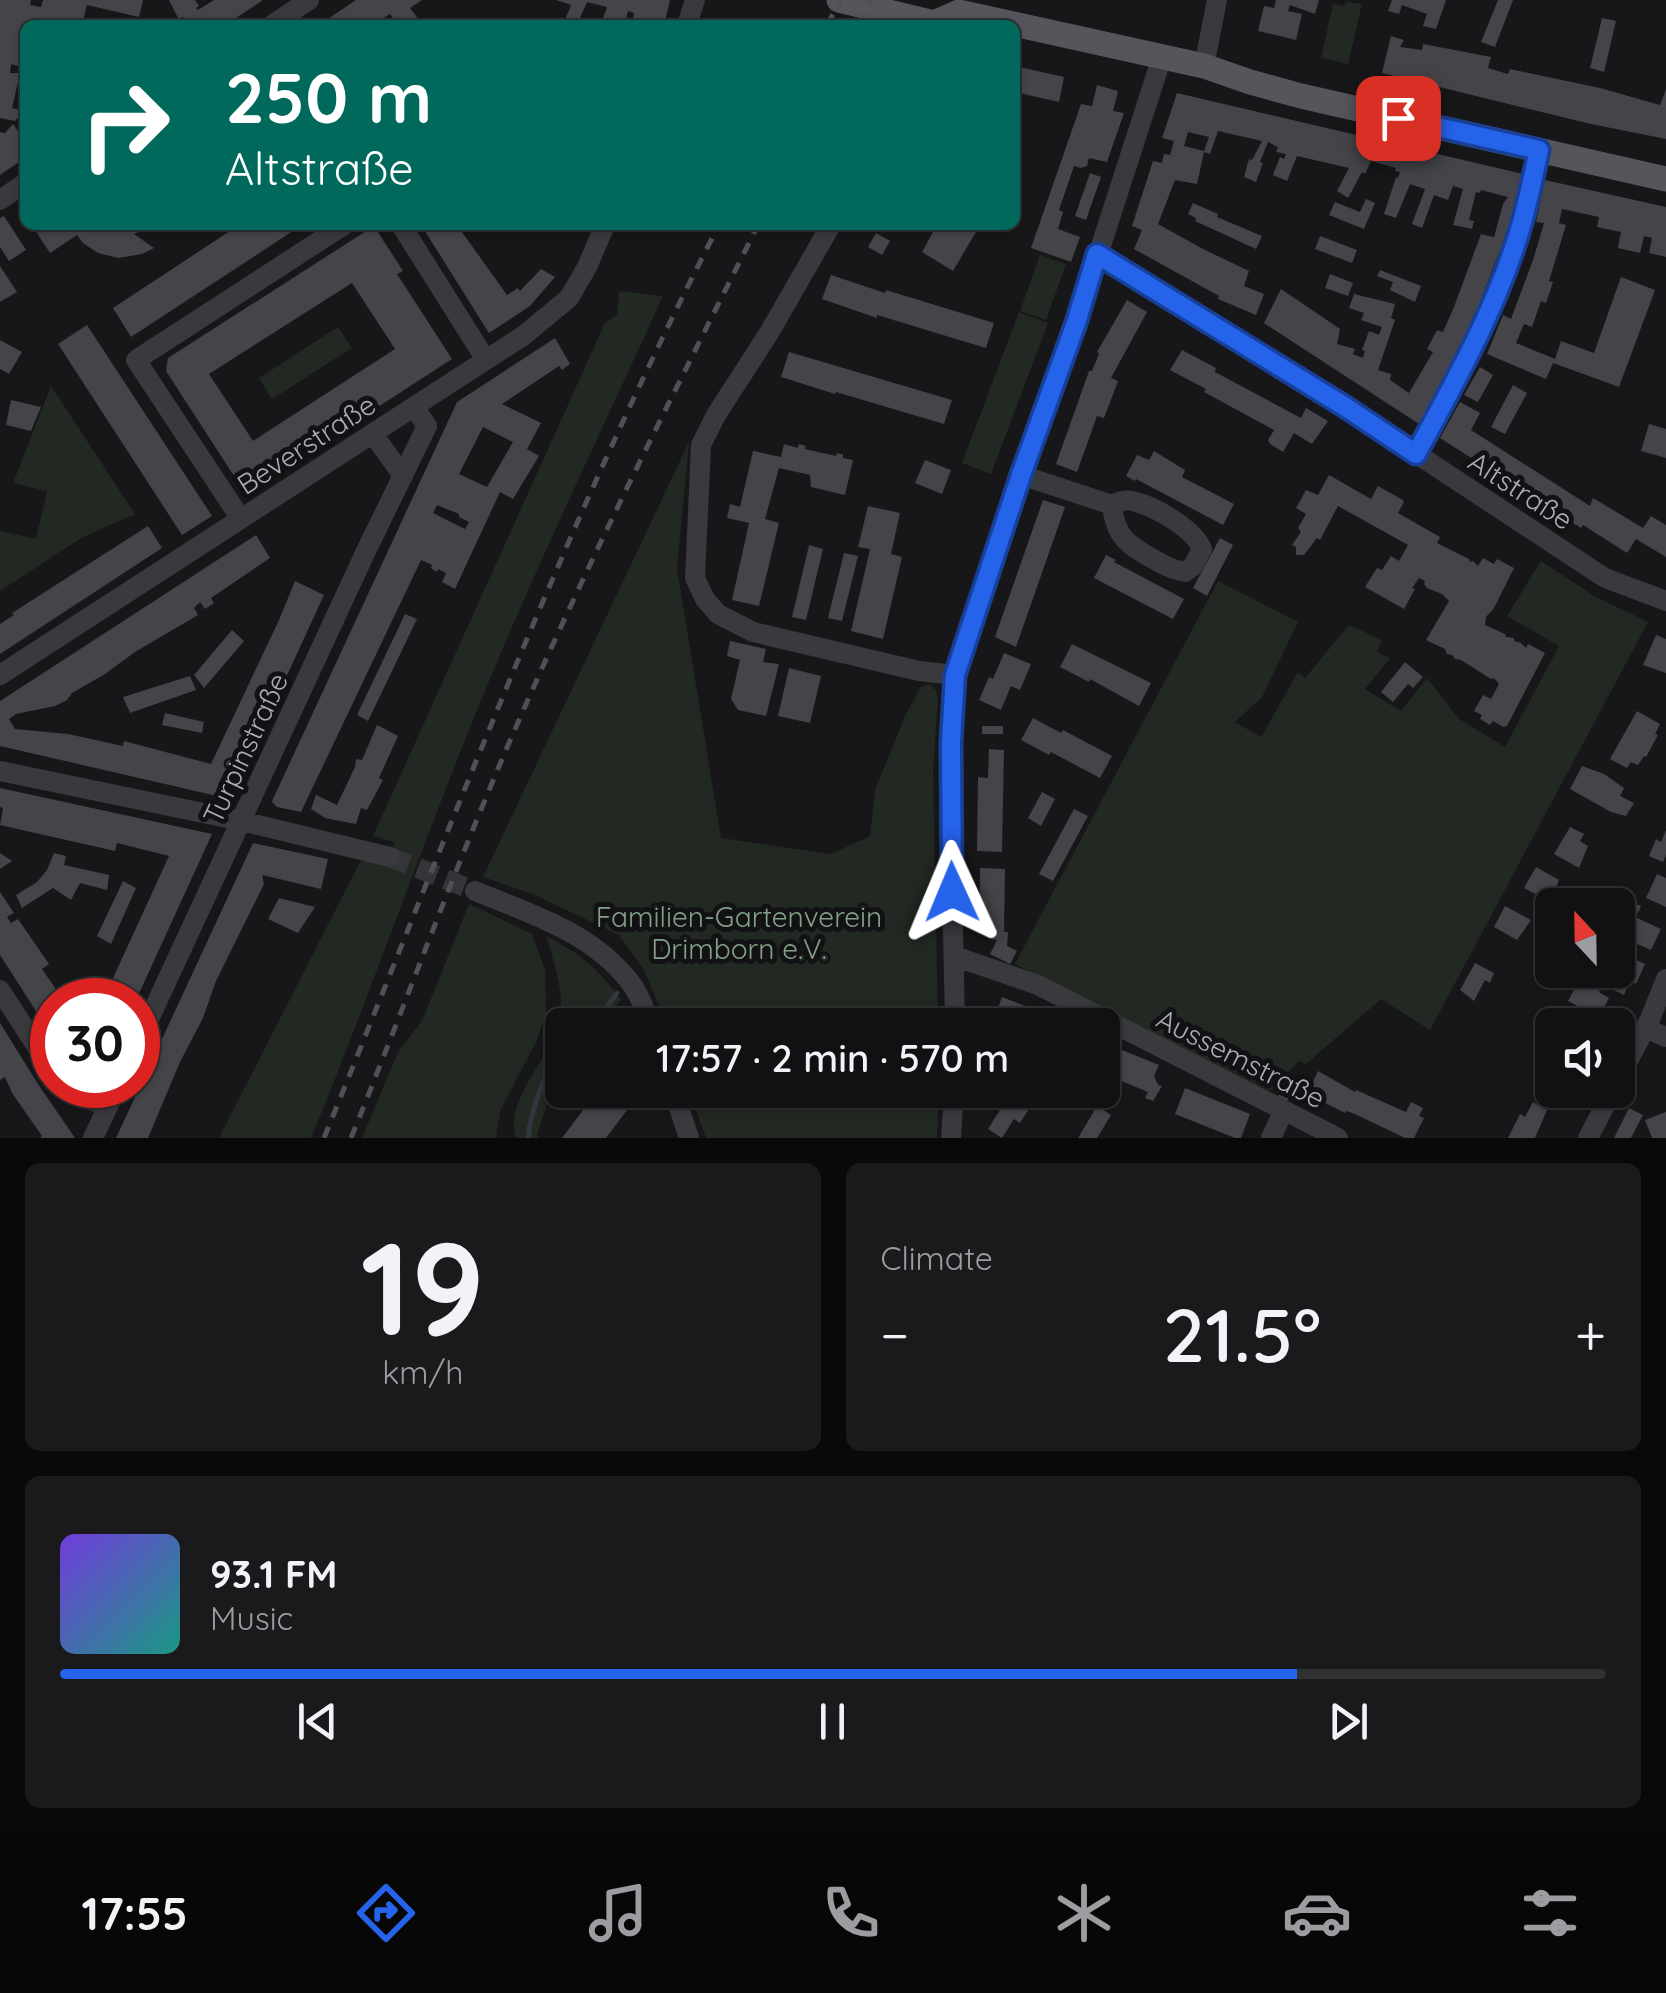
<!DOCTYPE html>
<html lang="en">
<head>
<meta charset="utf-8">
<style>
  body { margin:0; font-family:Quicksand,sans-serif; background:#1a1a1c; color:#f1f3f6; height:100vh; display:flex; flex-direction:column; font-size:38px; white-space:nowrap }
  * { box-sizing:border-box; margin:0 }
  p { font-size:32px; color:#9c9da0 }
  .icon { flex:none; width:55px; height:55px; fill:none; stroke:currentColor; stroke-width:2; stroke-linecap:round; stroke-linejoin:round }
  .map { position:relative; height:1138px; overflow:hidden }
  .panel { display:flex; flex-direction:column; gap:25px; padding:25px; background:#09090a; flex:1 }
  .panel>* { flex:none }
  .guide { position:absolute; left:20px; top:20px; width:1000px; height:210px; border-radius:15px; box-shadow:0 2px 8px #0004,0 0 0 2px #303133; background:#00695c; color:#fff; overflow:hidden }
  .needle { width:65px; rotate:338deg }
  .tools { position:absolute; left:1535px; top:888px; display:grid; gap:20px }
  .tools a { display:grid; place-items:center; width:100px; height:100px; border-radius:15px; background:#111113; box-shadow:0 2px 8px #0004,0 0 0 2px #303133; font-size:50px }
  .speed { position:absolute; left:30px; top:978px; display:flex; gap:20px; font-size:50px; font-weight:700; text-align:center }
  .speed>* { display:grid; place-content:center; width:130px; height:130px; border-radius:50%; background:#111113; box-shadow:0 2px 8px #0004,0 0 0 2px #303133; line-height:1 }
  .speed .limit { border:15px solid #d22; background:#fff; color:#111 }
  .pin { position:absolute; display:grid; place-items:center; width:85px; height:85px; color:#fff; margin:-42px; border-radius:20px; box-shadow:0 5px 15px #0006 }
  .me { position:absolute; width:110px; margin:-55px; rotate:359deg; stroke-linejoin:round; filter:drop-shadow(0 0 8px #0008) }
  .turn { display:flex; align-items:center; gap:35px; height:210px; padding:0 40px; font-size:45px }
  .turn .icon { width:130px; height:130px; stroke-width:2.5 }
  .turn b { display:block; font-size:70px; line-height:85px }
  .big { font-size:75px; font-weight:600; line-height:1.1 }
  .panel .tile { flex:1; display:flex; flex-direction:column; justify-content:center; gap:15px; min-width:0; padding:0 35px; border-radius:15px; background:#1a1a1c }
  .panel .dial { align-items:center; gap:0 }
  .dial b { font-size:130px; line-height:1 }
  .song { display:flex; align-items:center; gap:30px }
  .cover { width:120px; height:120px; border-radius:15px; background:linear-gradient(135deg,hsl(260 70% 55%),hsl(170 70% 35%)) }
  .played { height:10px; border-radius:5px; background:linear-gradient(90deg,#2563eb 80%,#303133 80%) }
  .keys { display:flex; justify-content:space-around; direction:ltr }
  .heat { display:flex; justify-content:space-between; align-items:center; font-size:55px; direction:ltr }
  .panel .tiles { flex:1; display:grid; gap:25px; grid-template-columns:1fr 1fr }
  .tile:last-child { grid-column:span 2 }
  .trip { position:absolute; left:545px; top:1008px; width:575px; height:100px; border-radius:15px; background:#111113; box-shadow:0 2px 8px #0004,0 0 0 2px #303133; font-weight:600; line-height:100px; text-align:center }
  .dock { display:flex; height:160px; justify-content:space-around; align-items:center; background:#070708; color:#9c9da0 }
  .dock .icon { width:70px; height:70px }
  .dock .selected { color:#2563eb }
  .dock b { font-size:45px; color:#f1f3f6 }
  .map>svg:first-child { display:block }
  .green { fill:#222923 }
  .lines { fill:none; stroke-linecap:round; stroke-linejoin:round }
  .stream { stroke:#30373e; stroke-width:5 }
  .building { fill:#444449; fill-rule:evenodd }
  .minor-tunnel { stroke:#353539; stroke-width:20; stroke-dasharray:20 10; stroke-linecap:butt }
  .minor { stroke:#39393e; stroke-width:20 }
  .major { stroke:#55565c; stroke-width:25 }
  .rail { stroke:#505157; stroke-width:5; stroke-dasharray:12 10; stroke-linecap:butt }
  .route-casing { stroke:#184099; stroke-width:25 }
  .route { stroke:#2563eb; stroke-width:18 }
  .labels { text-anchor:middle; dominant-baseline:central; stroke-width:10; stroke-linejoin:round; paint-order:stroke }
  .street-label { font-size:28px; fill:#abaeb8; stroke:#121214 }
  .park-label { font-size:28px; fill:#83a186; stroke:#121214 }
</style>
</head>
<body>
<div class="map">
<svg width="1666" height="1138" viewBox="0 0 1666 1138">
  <rect width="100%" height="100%" fill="#171719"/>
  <path class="green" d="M1346,2l16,2 -14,60 -27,-6 12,-54 11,2z
    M1040,255l26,9 -20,56 -26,-9z
    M619,291l44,5c-61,134 -125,266 -181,402 -60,146 -111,295 -171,440h-92l141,-276 8,-3 19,6 8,-23 -22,-6 232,-513 12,-8z
    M1019,312l29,11 -57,151 -29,-11z
    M338,327l14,21 -80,51 -13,-21z
    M51,386l84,128 -54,24 -81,53v-60l36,8 11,-48 -34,-8z
    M689,442l-12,127 44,269 110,16 39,-18 5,-46 31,-76 15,-27 8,-3 7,6 2,9 -5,73 5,253h-271l-23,-55 -25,-35 -84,-40 -52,-18z
    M1541,561l53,35 54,26 -218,408 -49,-31 -75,65 -7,-3 -29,30 -255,-127 203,-383 80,41 -36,75 -27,25 26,15 37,-65 7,6 44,-53 33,15 -5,12 13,6 -25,31 36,22 26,-33 32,41 46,28 54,-101 -52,-30z
    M469,904l63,30 13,36 1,44 -9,26 -37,71 -4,27h-134l36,-86 24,-31z
    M546,936c36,19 51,31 75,64l-20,25h-39v43l-6,7 -19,60 2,3h-23c-14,-40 42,-86 45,-124 2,-25 -8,-56 -15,-78z
    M689,1090h250l-2,48h-231z"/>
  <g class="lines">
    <path class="stream" d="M587,1025l20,-18 10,-14
      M528,1138c3,-31 17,-64 34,-89"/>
  </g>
  <path class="building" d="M0,0h31l-1,5 11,2 2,-7h100l-4,17 -52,-12 -5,20h-57v35l-5,-2 -2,8 -7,-2 -1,9h15v10l-7,-1 -6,26 12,3 -9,10 -15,-3z
    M169,0h26l4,6 -3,2 2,2 16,-10h49l-37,25h-49l8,-5 -1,-3 -6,1z
    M356,0h66l-12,8 7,9 -11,8h-8l-8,-11 -17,11h-54z
    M556,0h114l-6,25h-32l2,-12 -6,-2 -3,14 -14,-3v3h-17l2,-5 6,1 5,-14 -20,-5 -10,23h-14l8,-20z
    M1276,0h43l-4,14 -25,-9 -2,6 14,3 -6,26 -38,-9 6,-25 10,2z
    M1392,0h54l-10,29 -13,-3 4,-12 -25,-9 -3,9 -11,-3z
    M1498,0h15l-18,47 -14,-5z
    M1602,18l14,3 -12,51 -14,-4z
    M1391,36l13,4 -4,7 22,3 1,-6 68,13 -3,11 20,6 2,-5 90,19 60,17 6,-16v50l-75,-15 -209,-51z
    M1015,66l49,11 -5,25 -44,-10z
    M1097,85l21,6 -5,20 11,2 -17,49 -18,-4 -2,8 -6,2 -7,-2 -15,44 4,2 -5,17 22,8 -9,25 -40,-14 50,-144 11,2z
    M1177,93l346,81 -4,21 -15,45 -30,77 -16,36 -39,71 -155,-101 17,-34 59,40 -3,15 18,5 -2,5 10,4 2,-7 -3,-1 7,-19 10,4 3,-8 -21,-7 3,-7 -15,-5 5,-14 41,10 -4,14 4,2 -17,50 13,4 -1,6 19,13 24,-41 -6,-3 10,-19 6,2 11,-25 27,-73 13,3 9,-33 5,-7 -27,-7 -1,3 -4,-1 -7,28 5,1 -2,8 -19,-4 10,-36 -10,-3 -5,14 -14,-5 -12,33 -10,-4 13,-35 -15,-5 -14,34 -12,-4 12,-37 2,1 2,-6 -5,-1 1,-3 -25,-7 -6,13 -3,-2 -14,26 -11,-7 12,-23 -52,-12 -10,25 -14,-6 7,-18 4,2 2,-5 -10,-2 2,-5 -10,-5 -8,20 3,1 -7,19 -12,-5 5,-18 3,1 10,-19 -44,-10 -8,23 -6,-2 -7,32 -22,-4 -17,44 45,25 46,22 -5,15 20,8 -8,21 -38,-16 1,-3 -85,-47 8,-19 -10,-4 21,-65 9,2 2,-9 6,1 4,-14 -12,-3zM1188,132l21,5 -5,14 -20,-5z
    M13,124l9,13 3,-2v23l-25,17v-43l5,1z
    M1090,173l11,4 -15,43 -11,-4z
    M1545,180l121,27v50l-17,-4 3,-15 -8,-2 -4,17 -22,-5 3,-16 -24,-5 2,-10 -37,-8 -3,14 7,2 -17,56 4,1 -7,21 -5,-2 -9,26 -8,-3 -8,19 39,16 6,-18 33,12 27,-76 34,13 -36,97 -66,-24 -7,16 -59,-25 16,-39 8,4 22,-59 11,-37 -8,-1z
    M1366,199l9,4 -11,26 -35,-14 6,-13 25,10z
    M1193,203l25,11 -1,3 45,19 -6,13 -61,-28 1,-3 -8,-4z
    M4,216l22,34 -17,11 -9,-14v-29z
    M42,225h85l-1,3 9,-3 4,7 -5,2 20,14 -12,6 -24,4 -20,-5 -15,-10 -6,-8 -27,18 -15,-23z
    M239,225h63l-171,112 -18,-29z
    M421,225h36l50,70 11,-7 2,3 21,-22 14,8 -25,29 -41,27z
    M937,225h43l-27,46 -31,-19z
    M374,226l29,45 -6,3 55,85 -207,134 -79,-122 2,-13zM352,283l43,66 -142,92 -44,-67z
    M876,233l14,8 -8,14 -14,-8z
    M1320,236l37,14 -5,13 -37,-14z
    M0,266l17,26 -17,10z
    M1380,270l41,16 -6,16 -25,-12 3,-8 -16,-6z
    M1330,274l23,9 -5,13 -23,-8z
    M831,275l54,18 1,-3 108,33 -8,25 -109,-33v3l-55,-19z
    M1127,300l20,12 -36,66 7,3 -14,37 -7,-2 -20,56 -21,-8 33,-93h3l7,-17 -2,-2z
    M87,325l125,191 -30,19 -124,-191z
    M555,338l15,26 -8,6 -3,-4 -57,38 39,19 -14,26 12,7 -26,43 -13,-7 -45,97 -13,-7 4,-9 -8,-4 -1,3 -6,-4 1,-3 -11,-5 -120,252 -24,-5 -5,-5 1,-3 184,-397zM483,427l30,15 -26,45 -28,-13zM437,505l22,9v3l10,5 -4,7 -32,-16z
    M0,340l22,12 -13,22 -9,-5z
    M1182,350l34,18 -1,4 86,46 5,-10 22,13 -16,23 -18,-11 -11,19 -13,-8 -2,-4 6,-10 -70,-38 2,-3 -36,-19z
    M789,352l163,48 -8,24 -108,-32 -1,2 -54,-17z
    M1480,367l13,8 -15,27 -14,-7z
    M1513,385l14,8 -22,41 -14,-7z
    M11,400l30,7 -10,24 -25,-6z
    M1460,402l20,11 -9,17 119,76 3,-8 50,30 8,-12 15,9v32l-30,-18 -9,14 -44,-28 -2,3 -141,-90z
    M1649,424l17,5v29l-25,-7z
    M784,444l14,4 1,-4 7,2 -1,3 31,7 1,-3 3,1h3v4l10,2 -8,35 -34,-8 -1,-12 -31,-7 -14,51 14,4 -20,83 -27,-6 17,-77 -22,-5 3,-14 10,3 13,-56 28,6z
    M1154,451l31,19 -3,7 52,27 -11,21 -87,-46 -1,2 -9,-5 11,-21 12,5z
    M925,460l26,10 -9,24 -27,-11z
    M1329,475l42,24 7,-13 25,14 1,2 -6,11 42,24 -3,6 32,16 1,3 3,-1 5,5 5,-8 11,6 3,-5 17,9 -20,40 -8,9 -1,8 20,9 1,3 8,1v3l7,2 5,5 2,-4 17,9 -38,73 -4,1 -10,-6 -3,4 -10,-6 2,-4 -8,-4 9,-16 8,4 8,-15 -5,-6 -3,1 -30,-19 -6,-1 -3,-4 -5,-1 -2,-5 -19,-9 23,-39 -7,-7 -15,-6 -3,-4 1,-3 -6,-3 -7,10 3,1 -11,20 -39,-22 12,-19 5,2 9,-14 8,5 9,-16 -70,-39 -18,34 -3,-2 -13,17h-8v-8l-4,-2 9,-13 -3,-4 8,-14 -10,-6 10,-18 12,5z
    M1043,500l22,7 -49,140 -21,-10z
    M868,506l32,7 -9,41 11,3 -19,82 -32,-8 19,-82 -12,-2z
    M148,526l14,22 -162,106v-30l14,-9 -2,-2z
    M256,535l14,23 -59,40 3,5 -9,6 -5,-7 -6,6 4,7 -63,37 -30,22 -33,19 -5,7 -12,6 -39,8 -7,5 6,10 53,5 55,12 1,-5 87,23 68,-144 16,-39 29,14 -94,204 -230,-53v-45z
    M1220,538l13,7 -26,51 -14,-8z
    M809,545l14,4 -17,71 -14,-3z
    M844,553l14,3 -16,65 -14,-3z
    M1106,555l10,5 -2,2 70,37 -11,20 -79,-41z
    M405,614l12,5 -49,102 -11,-6z
    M232,630l12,11 -40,47 -10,-13z
    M1656,635l10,4v34l-23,-8z
    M730,641l36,8 -3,13 16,2 -13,52 -28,-6 -7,-11 9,-39 -13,-4z
    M1072,644l79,39 -12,23 -49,-27 -1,3 -29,-15z
    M1004,653l27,11 -11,26 -9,-4 -10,24 -22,-10 10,-23 4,2z
    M1405,662l18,15 -10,11 -5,-4 -15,18 -12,-10z
    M789,668l32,8 -11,47 -32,-7z
    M190,676l6,14 -66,23 -7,-16z
    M1637,711l23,13 -5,10 3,1 -12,22 -2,-1 -6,9 -7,-3 -4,6 -17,-9z
    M165,713l39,9 -2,11 -40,-8z
    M1033,718l28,15 2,-3 49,26 -12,22 -49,-26 -2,3 -28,-15z
    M377,725l21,11 -19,42 4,2 -16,30 -6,-2 -5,16 -31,-6 -14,-9 5,-14 21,10 18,-38 1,-8 6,1z
    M982,726h21v8h-21z
    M989,749l15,1 -2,102 -25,-1 1,-74 10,1z
    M1582,766l22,8 20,14 -4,8 14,7 -8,13 -15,-4 -41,-23z
    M0,788l212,46 -76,166h-33l66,-144 -52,-13 -2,8 -115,-26 3,-17 -3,-1z
    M1042,792l13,7 -14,27 -13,-8z
    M1074,809l14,7 -35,65 -14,-7z
    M1570,827l14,7 -4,7 8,5 -9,22 -25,-14z
    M1666,830v25l-3,7 -14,-6 7,-17 5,3z
    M253,843l75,16 -7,30 -59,-14 2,9 -48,97 -13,37 -23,44 -32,76h-32z
    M0,853l12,8 -12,8z
    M54,853l12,3 -2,9 45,10 -2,15 -27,-7 -9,17 -18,-12 -31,20 -6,-13 21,-13 10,-12z
    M1536,867l23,13 -9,22 -26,-14z
    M980,868l25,1 -1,63h4l-1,14 10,5 -7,13 -20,-10 7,-14 -5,-1 1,-7 -14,-1z
    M1657,874l9,4v29l-20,-9z
    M123,881l13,7 -25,56 -14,-8z
    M0,892l14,21 -7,4 4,6 7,-4 31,45 -7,5 20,29 -10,2v36l-52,-81z
    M279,898l36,9 -17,26 -30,-14z
    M1622,898l19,8 -3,7 -19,-8z
    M1505,906l26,14 -14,20 -23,-13z
    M1635,917l26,12 -10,21 -25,-11z
    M1618,952l27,12 -9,20 -24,-11 -1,3 -14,-6h21z
    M1475,963l19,10 -4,10 -5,-3 -11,21 -14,-11z
    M1613,981l14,6 -3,8 -14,-7z
    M1578,982l14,6 3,-1 5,3 -1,2 10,6 -10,19 -31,-16z
    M1002,997l65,25 -1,3h-84l4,-13 9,4z
    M0,1023l38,61 37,54h-35l2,-2 -30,-43 -7,-16 -5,3z
    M1102,1042l57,23 -5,11 4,9 4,1 -9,15 -8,-3 3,-6 -46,-19z
    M1546,1057l6,4v26l-17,-10z
    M1318,1071l37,21 1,-2 50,22 5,-10 12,6 -4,8 5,2 -10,20h-9l-50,-24 -9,-3 -1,2 -43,-22 -5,10 -8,-4 -2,4 -9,-5 9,-18 23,10z
    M1185,1088l65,26 -9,24h-6l-60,-24z
    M598,1090h44l-36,48h-44z
    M1006,1090h35l-21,33 -6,-4 -12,19 -14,-9 12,-19 -5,-3z
    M1533,1102l14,8 -12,28h-27l12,-24 5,3z
    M1097,1106l14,9 -14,23h-19z
    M1629,1108l14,7 -12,23h-17z
    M1666,1112v26h-14l-7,-18z"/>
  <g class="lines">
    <path class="minor-tunnel" d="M390,857l85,34"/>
    <path class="minor" d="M272,25l37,-25
      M687,25l8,-25
      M1204,66l13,-66
      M0,200l25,-17
      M401,225l85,135
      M831,225l-62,108 -53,82 -15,30 -6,133 10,21 13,15 35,18 166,39 36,4
      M1097,254l247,152 261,172 61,23
      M373,434l30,42
      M1416,454c41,-75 84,-152 107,-235 6,-23 11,-46 16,-69
      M1021,475l91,30c8,-4 16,-6 24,-3 20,5 59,28 66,47l-9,17 -8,6c-12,-2 -20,-6 -30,-12 -27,-15 -40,-23 -43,-55
      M241,519l-105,-159 208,-135
      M0,675l523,-339 46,-38 18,-31 18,-42
      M0,771l242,50 148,36
      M475,891c56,23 116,41 155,91 10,12 15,29 21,43
      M954,956l84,29 300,153
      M0,990l52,80
      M955,1025l-4,-191v-92l4,-67 66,-200 55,-152 86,-266
      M1645,1028l21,9
      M138,1043l228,-492 61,-125 -13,-19
      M1618,1080l32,-61 16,-40
      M63,1085l44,23
      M673,1090l16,48
      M93,1138l25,-53
      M951,1138l3,-48
      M1271,1138l13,-28
      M1588,1138l25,-48"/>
    <path class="major" d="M839,0l95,23 25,-11
      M959,12l245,54 46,16 51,14 365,83"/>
    <path class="rail" d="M827,25l14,-25
      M859,25l12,-25
      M324,1138c125,-307 242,-618 395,-913
      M351,1138c59,-145 112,-293 176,-436 71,-161 152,-319 231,-477"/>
  </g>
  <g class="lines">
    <g class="route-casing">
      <path id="route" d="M952,892l-1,-150 4,-67 66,-200 55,-152 21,-69 247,152 72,48c41,-76 84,-152 107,-235 6,-23 11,-46 16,-69l-141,-32"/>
    </g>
    <use href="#route" class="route"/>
  </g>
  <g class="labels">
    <g class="street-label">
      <text transform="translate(306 444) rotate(-33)">Beverstraße</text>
      <text transform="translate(1521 490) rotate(33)">Altstraße</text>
      <text transform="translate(245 748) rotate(-65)">Turpinstraße</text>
      <text transform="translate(1241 1058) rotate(27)">Aussemstraße</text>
    </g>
    <g class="park-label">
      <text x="739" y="916">Familien-Gartenverein<tspan x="739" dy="32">Drimborn e.V.</tspan></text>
    </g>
  </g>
</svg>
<div class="tools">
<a><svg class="needle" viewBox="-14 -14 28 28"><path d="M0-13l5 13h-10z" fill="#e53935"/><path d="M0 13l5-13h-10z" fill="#9c9da0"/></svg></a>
<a><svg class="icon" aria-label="sound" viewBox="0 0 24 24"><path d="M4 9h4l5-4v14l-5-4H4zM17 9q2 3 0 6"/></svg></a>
</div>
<div class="speed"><div class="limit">30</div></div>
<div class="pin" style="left:1398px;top:118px;background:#d93025"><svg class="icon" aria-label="arrive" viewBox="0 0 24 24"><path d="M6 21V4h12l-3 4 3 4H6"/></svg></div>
<svg class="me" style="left:952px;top:892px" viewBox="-20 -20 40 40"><path d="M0-17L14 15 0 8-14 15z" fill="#2563eb" stroke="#fff" stroke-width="4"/></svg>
<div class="trip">17:57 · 2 min · 570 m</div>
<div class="guide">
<div class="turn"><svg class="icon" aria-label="right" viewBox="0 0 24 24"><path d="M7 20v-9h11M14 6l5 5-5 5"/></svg><div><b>250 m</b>Altstraße</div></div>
</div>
</div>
<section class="panel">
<div class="tiles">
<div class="tile dial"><b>19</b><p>km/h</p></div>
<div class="tile"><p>Climate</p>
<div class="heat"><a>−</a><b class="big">21.5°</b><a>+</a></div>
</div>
<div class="tile">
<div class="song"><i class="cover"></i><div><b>93.1 FM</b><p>Music</p></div></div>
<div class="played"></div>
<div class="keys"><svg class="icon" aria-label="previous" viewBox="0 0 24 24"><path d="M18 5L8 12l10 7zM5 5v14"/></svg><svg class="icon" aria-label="pause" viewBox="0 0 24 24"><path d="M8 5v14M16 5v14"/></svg><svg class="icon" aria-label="next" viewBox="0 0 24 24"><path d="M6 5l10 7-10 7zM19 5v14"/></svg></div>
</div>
</div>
</section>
<nav class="dock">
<b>17:55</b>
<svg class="icon selected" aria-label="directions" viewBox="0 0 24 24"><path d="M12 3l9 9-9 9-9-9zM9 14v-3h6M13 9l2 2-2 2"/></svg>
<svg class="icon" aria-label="music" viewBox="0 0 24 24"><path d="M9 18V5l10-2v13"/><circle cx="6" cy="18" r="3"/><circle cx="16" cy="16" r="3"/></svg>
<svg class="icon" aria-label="phone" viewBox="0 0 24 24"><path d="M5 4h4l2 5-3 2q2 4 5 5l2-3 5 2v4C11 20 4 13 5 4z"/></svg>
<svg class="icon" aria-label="climate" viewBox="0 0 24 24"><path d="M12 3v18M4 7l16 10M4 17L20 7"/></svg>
<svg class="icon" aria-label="car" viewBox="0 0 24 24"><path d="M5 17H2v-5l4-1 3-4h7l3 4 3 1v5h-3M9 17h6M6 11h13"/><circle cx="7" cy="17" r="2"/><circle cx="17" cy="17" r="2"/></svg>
<svg class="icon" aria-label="filters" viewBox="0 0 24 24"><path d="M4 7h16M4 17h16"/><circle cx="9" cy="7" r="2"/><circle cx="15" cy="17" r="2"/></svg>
</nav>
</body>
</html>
